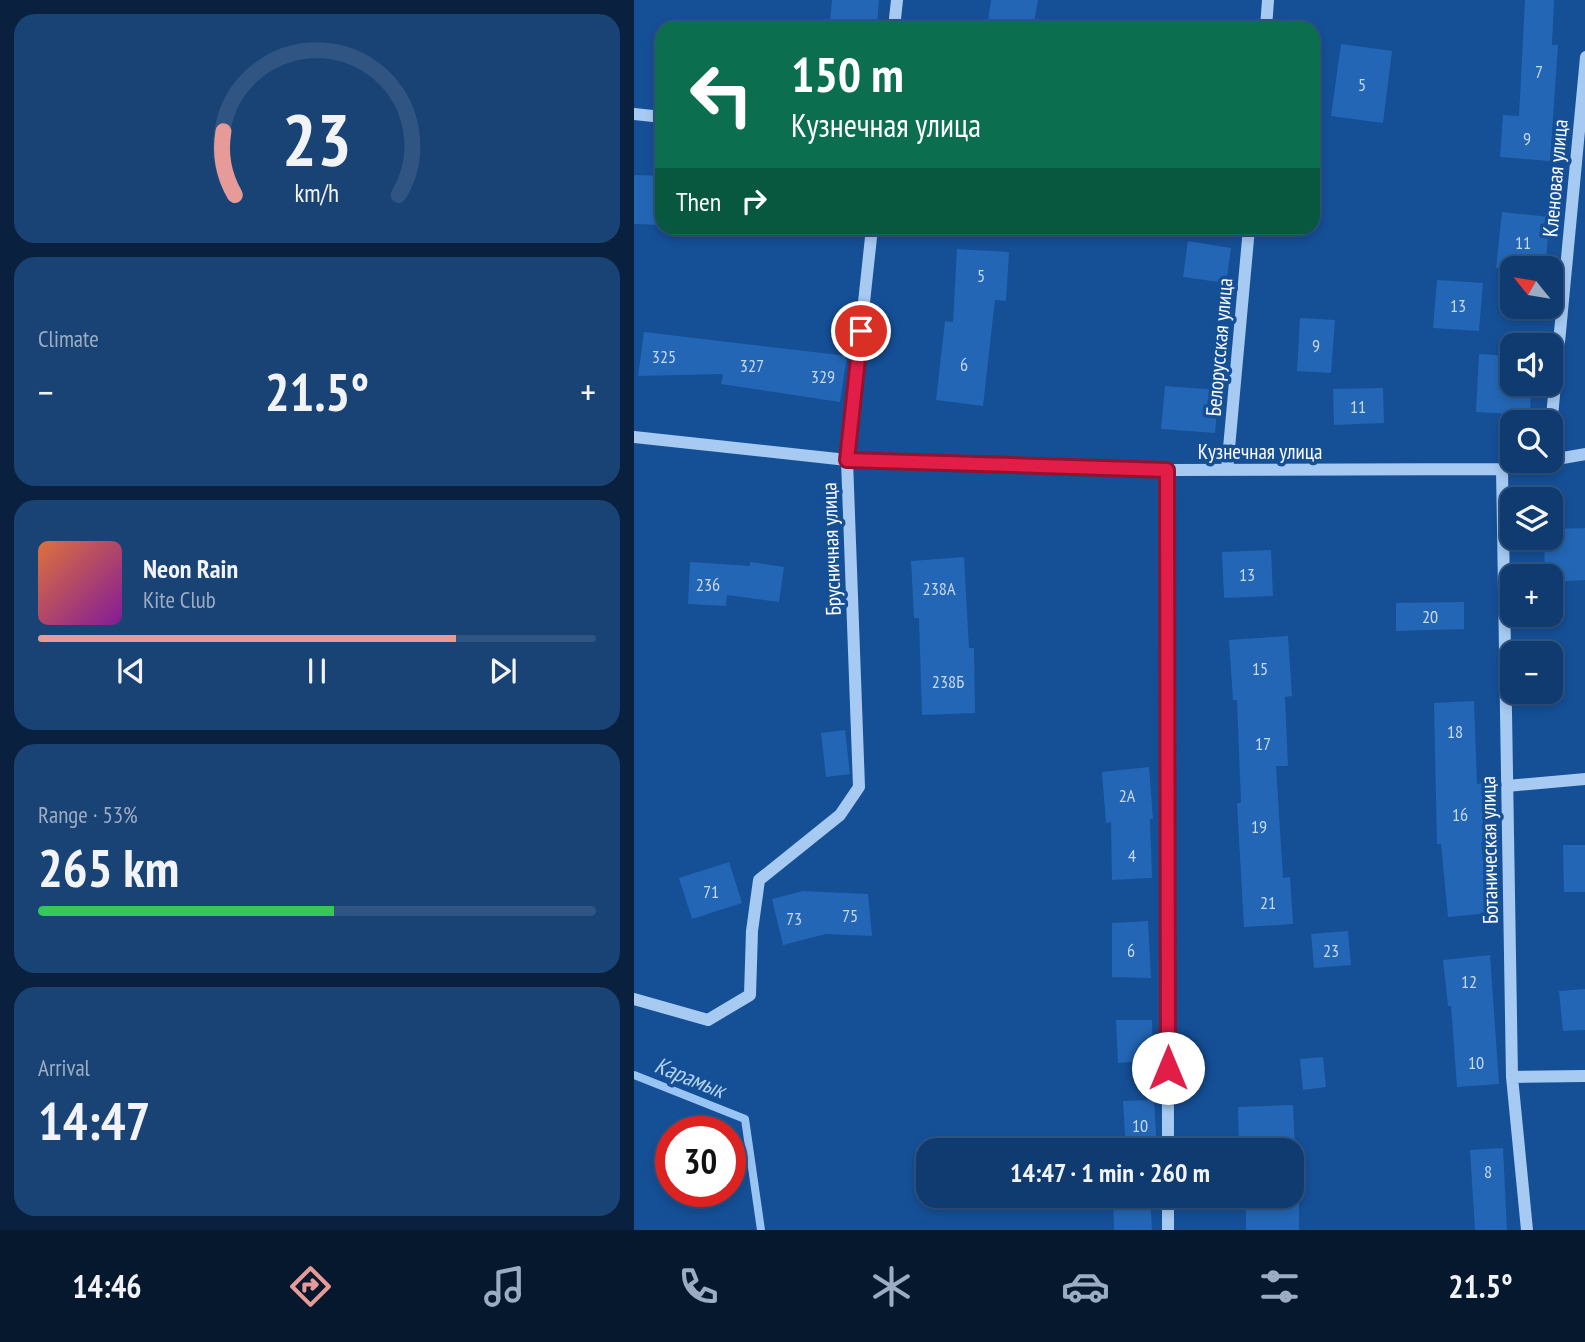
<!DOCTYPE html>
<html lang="en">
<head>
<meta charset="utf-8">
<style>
  body { margin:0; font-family:"PT Sans Narrow",sans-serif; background:#194275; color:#f1f3f6; height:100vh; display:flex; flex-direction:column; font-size:26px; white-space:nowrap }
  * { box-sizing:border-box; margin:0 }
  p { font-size:23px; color:#9cadc3 }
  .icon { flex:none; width:38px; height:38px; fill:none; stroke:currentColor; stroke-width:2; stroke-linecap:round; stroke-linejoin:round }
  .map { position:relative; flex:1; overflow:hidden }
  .drawer { display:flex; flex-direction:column; gap:14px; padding:14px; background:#09203e; width:634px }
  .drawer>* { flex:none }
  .hud { position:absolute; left:21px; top:21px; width:665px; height:214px; border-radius:21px; box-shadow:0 4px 10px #0003,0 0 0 2px #305583; background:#0b6e4f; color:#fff; overflow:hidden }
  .needle { width:46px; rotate:300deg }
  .controls { position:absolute; left:866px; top:256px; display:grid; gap:14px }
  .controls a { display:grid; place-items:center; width:63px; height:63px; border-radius:14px; background:#103b70; box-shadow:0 4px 10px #0003,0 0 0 2px #305583; font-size:35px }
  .speed { position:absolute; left:21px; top:1116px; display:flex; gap:14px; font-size:35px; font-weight:700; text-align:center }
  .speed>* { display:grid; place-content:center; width:91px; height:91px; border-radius:50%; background:#103b70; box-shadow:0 4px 10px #0003,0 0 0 2px #305583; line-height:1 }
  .speed .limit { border:10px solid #d22; background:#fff; color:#111 }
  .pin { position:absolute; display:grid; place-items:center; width:60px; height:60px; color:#fff; margin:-30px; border:4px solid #fff; border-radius:50%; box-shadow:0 2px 7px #0007 }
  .me { position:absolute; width:77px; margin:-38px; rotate:0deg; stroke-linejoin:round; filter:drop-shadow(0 0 5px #0008) }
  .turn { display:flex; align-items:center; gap:24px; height:147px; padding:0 21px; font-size:32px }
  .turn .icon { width:91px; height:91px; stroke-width:2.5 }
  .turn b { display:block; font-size:49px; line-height:60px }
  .then { display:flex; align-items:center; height:66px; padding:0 21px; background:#0003; gap:14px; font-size:26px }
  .big { font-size:52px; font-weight:800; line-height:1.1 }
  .drawer .widget { flex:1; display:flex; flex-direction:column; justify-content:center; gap:10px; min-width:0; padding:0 24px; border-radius:21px; background:#194275 }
  .drawer .dial { align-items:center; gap:0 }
  .dial svg { height:182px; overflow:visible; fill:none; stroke:#305583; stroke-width:7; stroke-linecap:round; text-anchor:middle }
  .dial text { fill:#f1f3f6; stroke:none }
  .song { display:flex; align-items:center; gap:21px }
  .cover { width:84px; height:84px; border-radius:10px; background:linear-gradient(135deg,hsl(20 70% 55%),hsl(290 70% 35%)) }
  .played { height:7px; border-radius:4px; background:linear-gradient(90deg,#e69b98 75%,#305583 75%) }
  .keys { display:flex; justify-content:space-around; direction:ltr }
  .heat { display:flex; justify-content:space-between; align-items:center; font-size:38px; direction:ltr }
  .charge { height:10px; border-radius:5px; background:linear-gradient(90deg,#34c759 53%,#305583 0) }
  .trip { position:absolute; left:282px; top:1138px; width:388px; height:70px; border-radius:21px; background:#103b70; box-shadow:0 4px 10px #0003,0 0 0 2px #305583; font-weight:800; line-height:70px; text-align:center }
  .menu { display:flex; height:112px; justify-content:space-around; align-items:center; background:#06182d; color:#9cadc3 }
  .menu .icon { width:49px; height:49px }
  .menu .selected { color:#e69b98 }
  .menu b { font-size:32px; color:#f1f3f6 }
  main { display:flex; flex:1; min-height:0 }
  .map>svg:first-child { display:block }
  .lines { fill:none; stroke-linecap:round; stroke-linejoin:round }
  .stream { stroke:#99c5f5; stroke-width:8 }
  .building { fill:#2366b5 }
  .minor { stroke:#a6caf2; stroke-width:12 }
  .route-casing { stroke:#92132f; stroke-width:18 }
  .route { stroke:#e11d48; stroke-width:12 }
  .labels { text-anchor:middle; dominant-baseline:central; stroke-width:7; stroke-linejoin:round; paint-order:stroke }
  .number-label { font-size:18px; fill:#c8d9ec }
  .street-label { font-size:21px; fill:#fff; stroke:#154f96 }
  .water-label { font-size:23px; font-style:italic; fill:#b3d4f8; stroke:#154f96 }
</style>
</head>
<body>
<main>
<section class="drawer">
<div class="widget dial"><svg viewBox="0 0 100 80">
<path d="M14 69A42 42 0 1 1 86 69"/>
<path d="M14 69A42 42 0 0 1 9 41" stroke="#e69b98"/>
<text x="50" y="56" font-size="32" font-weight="700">23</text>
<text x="50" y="72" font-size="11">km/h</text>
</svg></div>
<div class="widget"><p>Climate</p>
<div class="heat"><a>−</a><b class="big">21.5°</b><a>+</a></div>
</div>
<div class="widget">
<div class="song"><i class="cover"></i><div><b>Neon Rain</b><p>Kite Club</p></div></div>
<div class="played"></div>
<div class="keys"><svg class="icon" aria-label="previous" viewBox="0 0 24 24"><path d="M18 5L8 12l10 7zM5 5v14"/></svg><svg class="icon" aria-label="pause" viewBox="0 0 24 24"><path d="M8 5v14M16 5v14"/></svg><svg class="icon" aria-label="next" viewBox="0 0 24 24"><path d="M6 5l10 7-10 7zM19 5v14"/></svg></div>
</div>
<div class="widget"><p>Range · 53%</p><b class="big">265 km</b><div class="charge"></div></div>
<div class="widget"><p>Arrival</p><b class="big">14:47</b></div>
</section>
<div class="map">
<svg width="952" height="1230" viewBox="0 0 952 1230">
  <rect width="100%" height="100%" fill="#154f96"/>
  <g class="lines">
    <path class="stream" d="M0,1075l111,44 16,111"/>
  </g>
  <path class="building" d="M198,0h47l-2,25 -47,-3z
    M357,0h47l-5,28h-46z
    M891,0h29l-2,45h6l-8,116 -50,-4 3,-42 16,1z
    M707,44l51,7 -9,72 -52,-7z
    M0,175l28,1v49l-28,-1z
    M868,212l48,5 -5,51h-49z
    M554,241l43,7 -5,35 -43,-6z
    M323,249l52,3 -3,49 -11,-1 -12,106 -47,-6 9,-79 8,1z
    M803,280l46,3 -4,48 -46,-3z
    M666,318l35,2 -4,53 -34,-2z
    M10,332l203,24 -7,46 -119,-18 2,-10 -85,2z
    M845,354l33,2v27h19l-1,32 -54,-3z
    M531,386l54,4 -4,43 -54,-4z
    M749,388l1,35 -50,2 -1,-36z
    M951,528v52l-34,2v-6h-6l-1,-39h7v-8z
    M637,550l2,46 -49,2 -2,-46z
    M330,557l5,91h5l1,65 -53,2 -3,-97h-5l-3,-57z
    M56,562l60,4v-4l34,5 -5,35 -52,-7 -1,11 -38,-2z
    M830,602v27l-68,2v-28z
    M654,636l4,60 -7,1 3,69h-12l7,112 7,-1 3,47 -49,3 -7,-124h4l-4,-103h-4l-4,-60z
    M840,701l3,83 6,-1 2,59h-4l8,71 -41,4 -7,-73h-4l-3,-141z
    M211,730l5,44 -24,3 -5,-44z
    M515,767l4,52h-3l2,59 -40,2 -1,-58 -5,1 -4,-51z
    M929,845h22v47h-21z
    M95,862l13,41 -50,16 -13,-41z
    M169,891l65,3 4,42 -46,-2 -43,11 -11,-46z
    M514,921l3,57 -39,-1v-54z
    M714,931l3,34 -37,3 -3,-34z
    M856,955l9,129 -42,3 -6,-81h-3l-5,-46z
    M951,989v41l-22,1 -4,-40z
    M482,1020h36l1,40 -35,3z
    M689,1057l3,30 -23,3 -3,-31z
    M520,1100l3,50h-31l-3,-49z
    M659,1105l2,45h-56l-1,-43z
    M869,1148l4,82h-32l-5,-80z
    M479,1195h37l2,35h-38z
    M612,1195h53v35h-53z"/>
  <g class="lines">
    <path class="minor" d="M260,28l3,-28
      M632,28l2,-28
      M0,114l28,3
      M917,427l35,-370
      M0,437l213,23 320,10 335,-1 48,-9
      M917,460l35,-6
      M868,469l10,608 15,153
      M533,470l1,680
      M593,470l22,-242
      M873,786l79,-7
      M0,999l74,21 42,-25 2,-64 7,-51 81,-65 19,-28 -12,-327 25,-232
      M878,1077l74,-1
      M534,1195v35"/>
  </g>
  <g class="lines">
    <g class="route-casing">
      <path id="route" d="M227,331l-14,129 320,10 1,598"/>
    </g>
    <use href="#route" class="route"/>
  </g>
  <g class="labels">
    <g class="number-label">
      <text x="905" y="71">7</text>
      <text x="728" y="84">5</text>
      <text x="893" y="138">9</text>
      <text x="889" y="242">11</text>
      <text x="347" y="275">5</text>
      <text x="824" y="305">13</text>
      <text x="682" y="345">9</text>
      <text x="30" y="356">325</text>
      <text x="330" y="364">6</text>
      <text x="118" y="365">327</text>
      <text x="189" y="376">329</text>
      <text x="724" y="406">11</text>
      <text x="613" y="574">13</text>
      <text x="74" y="584">236</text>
      <text x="305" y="588">238А</text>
      <text x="796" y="616">20</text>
      <text x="626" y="668">15</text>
      <text x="314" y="681">238Б</text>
      <text x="821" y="731">18</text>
      <text x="629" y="743">17</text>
      <text x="493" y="795">2А</text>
      <text x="826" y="814">16</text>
      <text x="625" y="826">19</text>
      <text x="498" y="855">4</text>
      <text x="77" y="891">71</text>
      <text x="634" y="902">21</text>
      <text x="216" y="915">75</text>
      <text x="160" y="918">73</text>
      <text x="497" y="950">6</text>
      <text x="697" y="950">23</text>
      <text x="835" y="981">12</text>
      <text x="842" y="1062">10</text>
      <text x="506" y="1125">10</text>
      <text x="854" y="1171">8</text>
    </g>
    <g class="street-label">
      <text transform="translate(921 178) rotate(-85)">Кленовая улица</text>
      <text transform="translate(585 347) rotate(-85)">Белорусская улица</text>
      <text x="626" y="451">Кузнечная улица</text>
      <text transform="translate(197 549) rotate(-92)">Брусничная улица</text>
      <text transform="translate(855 850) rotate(-91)">Ботаническая улица</text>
    </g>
    <g class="water-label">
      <text transform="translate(56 1077) rotate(22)">Карамык</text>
    </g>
  </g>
</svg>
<div class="controls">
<a><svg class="needle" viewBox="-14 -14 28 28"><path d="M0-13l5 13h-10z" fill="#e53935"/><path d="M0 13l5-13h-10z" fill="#9cadc3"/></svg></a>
<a><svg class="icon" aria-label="sound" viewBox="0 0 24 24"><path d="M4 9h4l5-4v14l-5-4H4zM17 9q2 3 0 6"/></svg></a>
<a><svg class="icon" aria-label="search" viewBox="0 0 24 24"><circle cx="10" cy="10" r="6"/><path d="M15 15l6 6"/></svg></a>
<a><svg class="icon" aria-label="layers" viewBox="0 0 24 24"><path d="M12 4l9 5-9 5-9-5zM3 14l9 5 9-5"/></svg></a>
<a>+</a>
<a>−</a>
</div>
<div class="speed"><div class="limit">30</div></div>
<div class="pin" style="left:227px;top:331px;background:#d93025"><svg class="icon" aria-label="arrive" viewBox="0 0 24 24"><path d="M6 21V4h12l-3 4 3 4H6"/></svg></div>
<svg class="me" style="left:534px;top:1068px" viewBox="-20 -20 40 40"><circle r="19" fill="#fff"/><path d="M0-13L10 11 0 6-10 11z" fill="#e11d48"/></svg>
<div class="trip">14:47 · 1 min · 260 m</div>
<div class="hud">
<div class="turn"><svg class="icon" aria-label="left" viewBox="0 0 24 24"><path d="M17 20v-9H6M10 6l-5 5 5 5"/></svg><div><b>150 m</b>Кузнечная улица</div></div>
<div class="then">Then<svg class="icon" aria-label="right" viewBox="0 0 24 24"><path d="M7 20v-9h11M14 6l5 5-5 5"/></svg></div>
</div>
</div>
</main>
<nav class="menu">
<b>14:46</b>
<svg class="icon selected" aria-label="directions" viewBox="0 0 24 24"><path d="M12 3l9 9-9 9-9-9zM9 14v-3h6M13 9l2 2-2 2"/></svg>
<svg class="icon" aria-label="music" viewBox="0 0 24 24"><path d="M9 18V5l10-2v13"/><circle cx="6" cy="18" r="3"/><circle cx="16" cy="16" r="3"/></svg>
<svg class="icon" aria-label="phone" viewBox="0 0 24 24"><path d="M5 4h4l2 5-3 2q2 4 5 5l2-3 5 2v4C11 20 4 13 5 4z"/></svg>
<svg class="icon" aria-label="climate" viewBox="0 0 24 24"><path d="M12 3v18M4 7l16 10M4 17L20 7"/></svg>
<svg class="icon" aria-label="car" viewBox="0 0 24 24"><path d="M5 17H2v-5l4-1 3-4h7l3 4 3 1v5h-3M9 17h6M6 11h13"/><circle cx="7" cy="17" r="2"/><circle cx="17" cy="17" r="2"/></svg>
<svg class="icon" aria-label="filters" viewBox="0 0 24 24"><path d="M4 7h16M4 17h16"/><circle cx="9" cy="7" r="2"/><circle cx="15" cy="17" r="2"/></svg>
<b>21.5°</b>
</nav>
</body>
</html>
